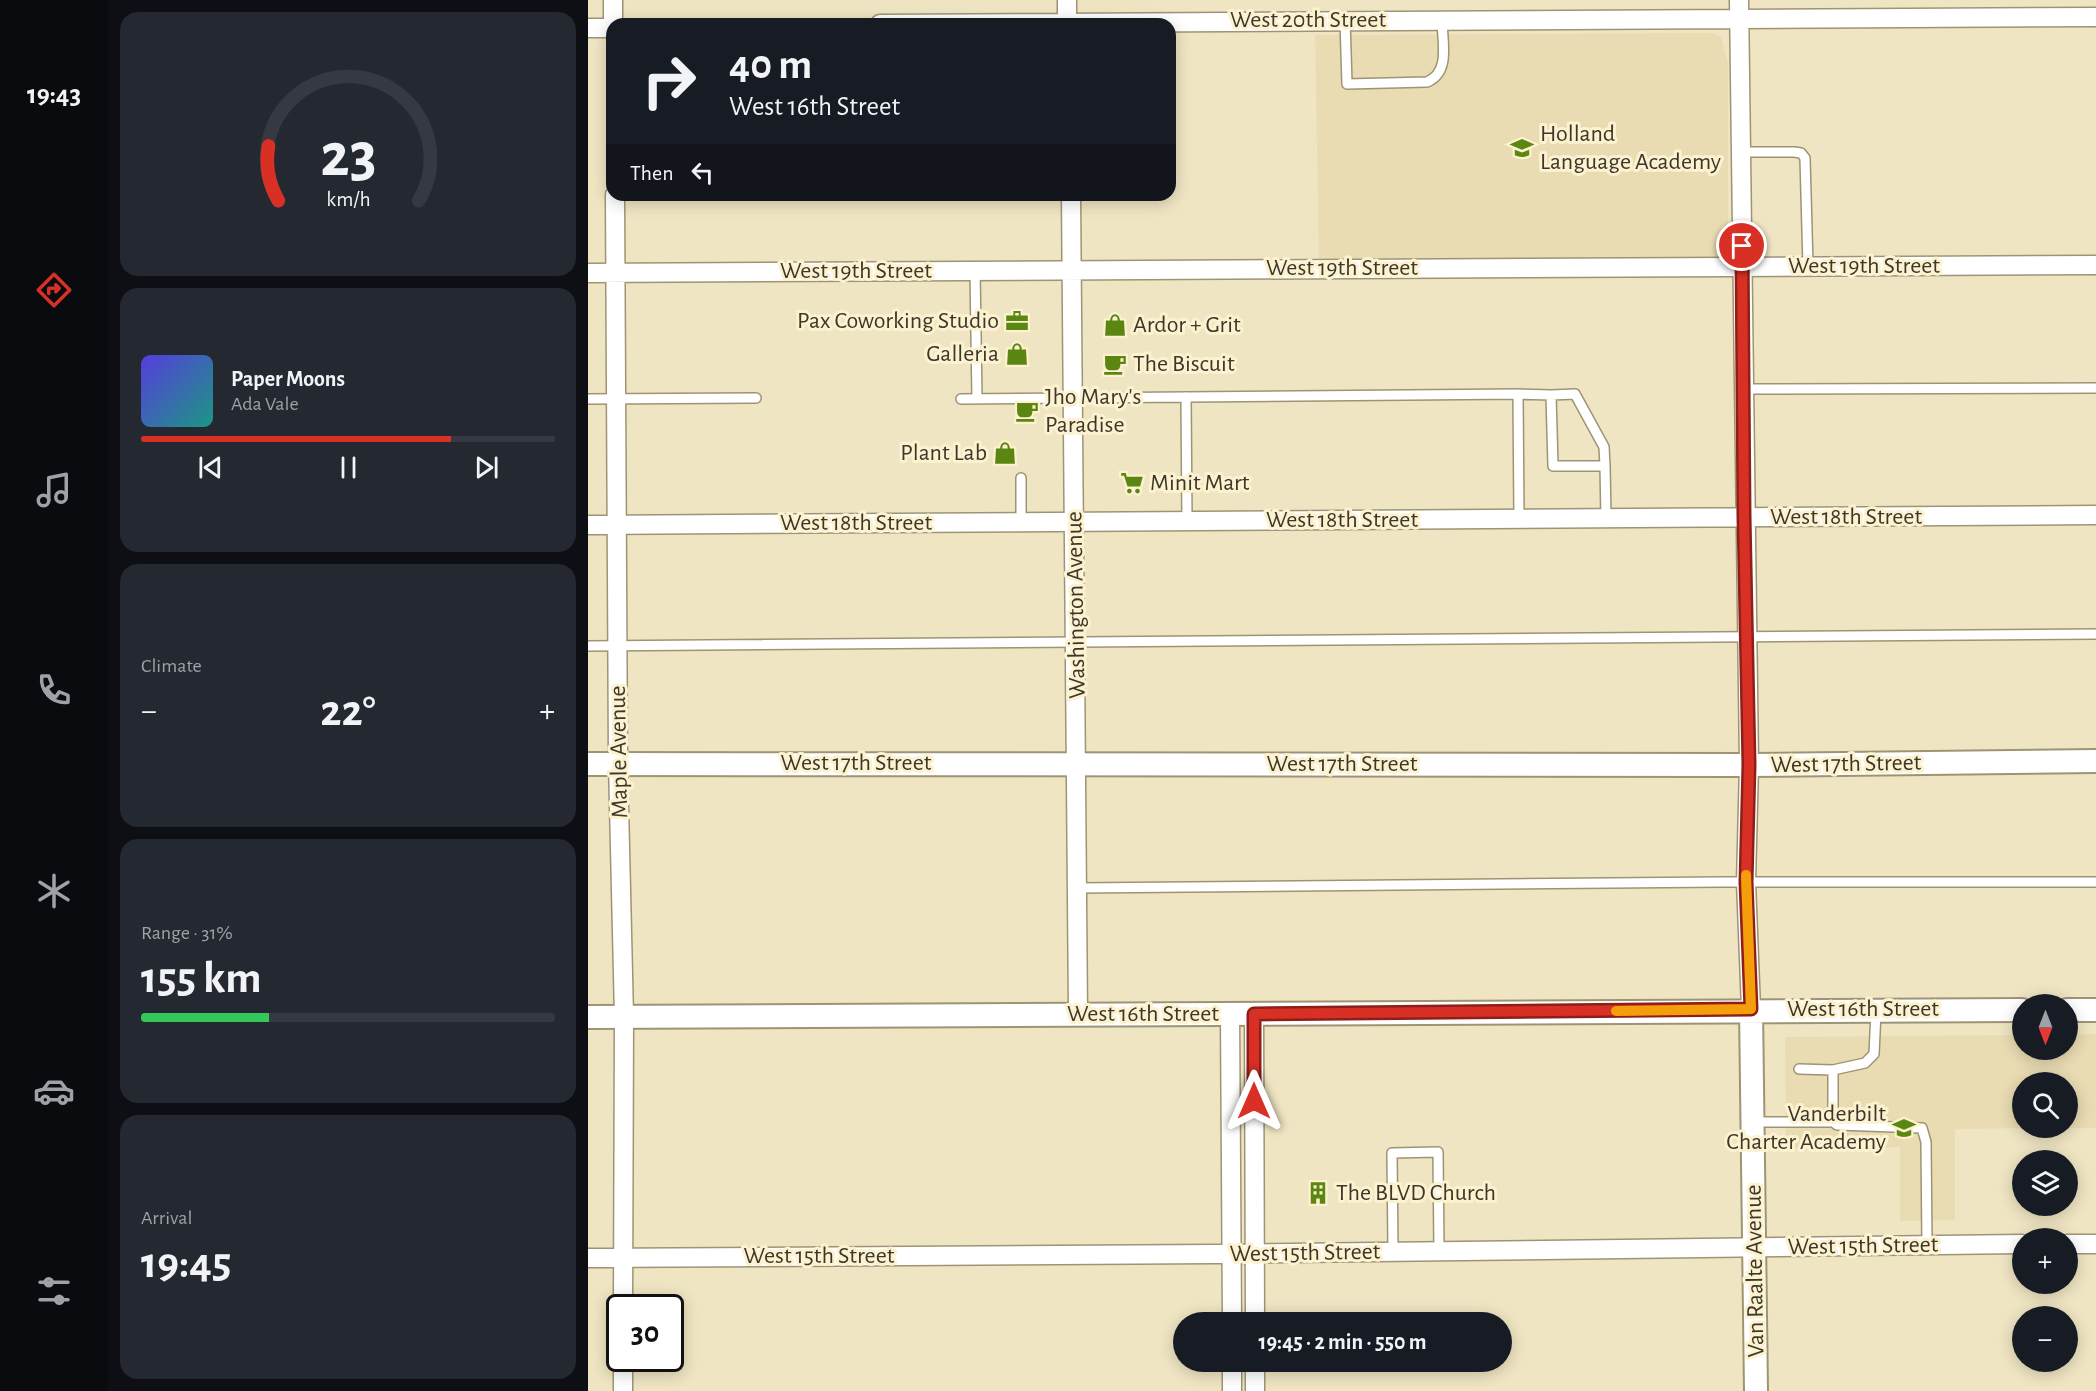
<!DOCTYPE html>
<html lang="en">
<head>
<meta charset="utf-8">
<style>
  body { margin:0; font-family:"Alegreya Sans",sans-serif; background:#242831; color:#f1f3f6; height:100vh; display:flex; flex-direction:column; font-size:22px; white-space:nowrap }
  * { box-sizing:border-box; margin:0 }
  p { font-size:20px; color:#9ea1a6 }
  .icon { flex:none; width:33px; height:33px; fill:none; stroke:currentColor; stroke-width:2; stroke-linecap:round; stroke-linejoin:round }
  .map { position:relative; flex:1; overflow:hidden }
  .drawer { display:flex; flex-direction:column; gap:12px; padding:12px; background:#0d0f14; width:480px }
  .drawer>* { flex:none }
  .top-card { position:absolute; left:18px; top:18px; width:570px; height:183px; border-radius:18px; box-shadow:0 3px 15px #0003; background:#171b24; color:#f1f3f6; overflow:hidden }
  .needle { width:39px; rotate:180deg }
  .tools { position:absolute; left:1424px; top:994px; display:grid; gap:12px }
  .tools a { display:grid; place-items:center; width:66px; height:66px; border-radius:50%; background:#171b24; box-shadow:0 3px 15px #0003; font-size:30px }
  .speed { position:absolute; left:18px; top:1294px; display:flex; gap:12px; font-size:30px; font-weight:700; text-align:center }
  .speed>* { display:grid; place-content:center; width:78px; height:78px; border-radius:50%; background:#171b24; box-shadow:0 3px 15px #0003; line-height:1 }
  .speed .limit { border:3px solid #111; border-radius:9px; background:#fff; color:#111 }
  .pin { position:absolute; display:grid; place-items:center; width:51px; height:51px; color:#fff; margin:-26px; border:3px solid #fff; border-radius:50%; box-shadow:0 2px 6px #0007 }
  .me { position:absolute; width:66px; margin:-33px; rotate:0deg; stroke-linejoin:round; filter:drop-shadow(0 0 4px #0008) }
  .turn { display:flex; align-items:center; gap:21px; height:126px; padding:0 24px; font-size:27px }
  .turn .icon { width:78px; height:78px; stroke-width:2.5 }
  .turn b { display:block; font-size:42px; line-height:51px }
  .then { display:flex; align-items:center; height:57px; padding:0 24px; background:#0003; gap:12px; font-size:22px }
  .big { font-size:45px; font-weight:700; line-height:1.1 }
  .drawer .tile { flex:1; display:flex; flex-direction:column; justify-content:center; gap:9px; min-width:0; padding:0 21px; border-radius:18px; background:#242831 }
  .drawer .dial { align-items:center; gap:0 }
  .dial svg { height:156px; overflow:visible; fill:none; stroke:#363941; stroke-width:7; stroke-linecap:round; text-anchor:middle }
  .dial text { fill:#f1f3f6; stroke:none }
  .song { display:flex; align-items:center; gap:18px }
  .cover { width:72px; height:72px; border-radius:9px; background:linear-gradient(135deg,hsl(250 70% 55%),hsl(170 70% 35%)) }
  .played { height:6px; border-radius:3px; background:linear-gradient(90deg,#d93025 75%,#363941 75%) }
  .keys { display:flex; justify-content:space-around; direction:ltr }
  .heat { display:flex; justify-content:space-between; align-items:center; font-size:33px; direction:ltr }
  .charge { height:9px; border-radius:4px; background:linear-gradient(90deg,#34c759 31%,#363941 0) }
  .trip { position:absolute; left:585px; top:1312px; width:339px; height:60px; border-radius:30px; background:#171b24; box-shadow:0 3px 15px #0003; font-weight:700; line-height:60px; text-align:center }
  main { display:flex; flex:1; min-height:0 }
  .dock { display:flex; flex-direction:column; width:108px; justify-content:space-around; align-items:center; background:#090b0e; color:#9ea1a6 }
  .dock .icon { width:42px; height:42px }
  .dock .on { color:#d93025 }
  .dock b { font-size:27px; color:#f1f3f6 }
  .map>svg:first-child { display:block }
  .built { fill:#e9dcb3 }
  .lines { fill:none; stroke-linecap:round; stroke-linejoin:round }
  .service-casing { stroke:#9e9474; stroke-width:12 }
  .minor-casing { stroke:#9e9474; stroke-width:21 }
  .tertiary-casing { stroke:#9e9474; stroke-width:26 }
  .service { stroke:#fff; stroke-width:9 }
  .minor { stroke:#fff; stroke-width:18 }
  .tertiary { stroke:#fff; stroke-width:22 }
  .route-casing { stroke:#8d1f18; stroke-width:15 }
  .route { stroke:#d93025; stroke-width:10 }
  .slow { stroke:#f59e0b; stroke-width:10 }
  .labels { text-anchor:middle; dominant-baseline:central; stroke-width:6; stroke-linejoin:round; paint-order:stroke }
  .street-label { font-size:24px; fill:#3c372a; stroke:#fcf2d0 }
  .poi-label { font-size:24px; fill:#3c372a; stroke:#fcf2d0; text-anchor:start }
</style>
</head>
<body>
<main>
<nav class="dock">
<b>19:43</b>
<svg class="icon on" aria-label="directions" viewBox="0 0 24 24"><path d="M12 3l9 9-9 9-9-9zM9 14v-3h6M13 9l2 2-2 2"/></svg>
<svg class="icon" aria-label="music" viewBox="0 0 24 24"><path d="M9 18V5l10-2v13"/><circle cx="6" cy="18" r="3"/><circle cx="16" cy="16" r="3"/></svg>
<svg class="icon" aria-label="phone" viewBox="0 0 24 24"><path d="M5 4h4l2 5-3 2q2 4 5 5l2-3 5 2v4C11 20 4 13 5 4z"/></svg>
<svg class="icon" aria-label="climate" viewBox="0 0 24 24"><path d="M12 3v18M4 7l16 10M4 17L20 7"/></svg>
<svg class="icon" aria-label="car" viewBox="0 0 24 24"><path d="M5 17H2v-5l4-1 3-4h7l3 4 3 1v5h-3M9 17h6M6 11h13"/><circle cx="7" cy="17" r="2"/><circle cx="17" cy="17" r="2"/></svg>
<svg class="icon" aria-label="filters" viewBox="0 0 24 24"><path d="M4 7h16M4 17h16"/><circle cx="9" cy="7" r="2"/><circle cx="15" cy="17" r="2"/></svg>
</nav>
<section class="drawer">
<div class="tile dial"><svg viewBox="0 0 100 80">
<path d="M14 69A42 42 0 1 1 86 69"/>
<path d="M14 69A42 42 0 0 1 9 41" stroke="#d93025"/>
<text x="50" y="56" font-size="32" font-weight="700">23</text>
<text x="50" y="72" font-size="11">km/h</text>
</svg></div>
<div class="tile">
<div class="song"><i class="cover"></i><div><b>Paper Moons</b><p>Ada Vale</p></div></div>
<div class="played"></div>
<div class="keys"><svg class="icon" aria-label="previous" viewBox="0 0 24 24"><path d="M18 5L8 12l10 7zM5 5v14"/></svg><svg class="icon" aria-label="pause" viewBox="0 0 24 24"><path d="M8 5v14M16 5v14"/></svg><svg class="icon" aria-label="next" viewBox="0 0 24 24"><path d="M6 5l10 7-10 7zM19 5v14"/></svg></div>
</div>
<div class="tile"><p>Climate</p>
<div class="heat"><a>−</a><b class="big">22°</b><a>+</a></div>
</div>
<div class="tile"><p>Range · 31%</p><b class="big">155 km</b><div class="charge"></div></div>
<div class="tile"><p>Arrival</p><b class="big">19:45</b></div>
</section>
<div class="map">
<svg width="1508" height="1391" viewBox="0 0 1508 1391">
  <rect width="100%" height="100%" fill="#efe5c3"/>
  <path class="built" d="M1124,33l9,4 7,26v169l-8,24 -8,3 -393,2 -4,-226z
    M1508,1034v94h-29v-45h-45v45h15l-82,1v91l-55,1v-74l-114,1 -1,-111 237,-2v15h45v-15z"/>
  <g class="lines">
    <g class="service-casing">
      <path id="service" d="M757,20l2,64 80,-2c24,-10 15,-40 15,-63
        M1153,152h53l7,1 4,5 3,108
        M387,270l2,129
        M1156,389l352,-1
        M930,394l33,1
        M598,397l1,124
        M0,399l168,-1
        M373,399l557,-5 1,125
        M1017,466l-1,-19 -29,-53 -24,1 2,71h52l1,52
        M433,478v44
        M0,646l1508,-12
        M490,888l644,-6h374
        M1288,1012l-2,42 -9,9 -32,7v52l4,3 85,3 4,14 1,103
        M1211,1069l34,1
        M1165,1122h80
        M805,1252l-1,-99 46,-1 1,99"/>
    </g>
    <g class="minor-casing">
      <path id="minor" d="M479,0v24
        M1151,0l10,765 -3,117 5,127
        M25,24v-24
        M292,24l1216,-7
        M0,28h24
        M27,195l3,568 6,254 -1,291
        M483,195l7,819
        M0,273l1508,-8
        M0,525l1508,-10
        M642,1014l2,309
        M666,1014l1,309
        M1479,1244h29
        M0,1258l626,-4 808,-10
        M35,1359v32
        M644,1362v29
        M667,1362v29"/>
    </g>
    <g class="tertiary-casing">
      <path id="tertiary" d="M0,764l1161,1 347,-4
        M1163,1009l5,382
        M1479,1010h29
        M0,1017l1434,-7"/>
    </g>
    <use href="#service" class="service"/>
    <use href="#minor" class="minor"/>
    <use href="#tertiary" class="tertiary"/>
  </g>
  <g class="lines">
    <g class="route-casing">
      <path id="route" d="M666,1101v-87l497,-5 -5,-127 3,-117 -5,-248 -2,-271"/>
    </g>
    <use href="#route" class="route"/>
    <path class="slow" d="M1028,1011l135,-2 -5,-134"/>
  </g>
  <defs>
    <g id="school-bare" transform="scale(1.8)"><path d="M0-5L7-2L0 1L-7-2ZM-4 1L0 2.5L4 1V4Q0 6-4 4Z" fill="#5b8611" stroke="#fcf2d0" stroke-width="2.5" paint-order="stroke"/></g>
    <g id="office-bare" transform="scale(1.8)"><path d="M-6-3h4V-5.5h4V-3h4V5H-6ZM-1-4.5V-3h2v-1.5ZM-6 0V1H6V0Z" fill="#5b8611" stroke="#fcf2d0" stroke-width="2.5" paint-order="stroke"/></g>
    <g id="shop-bare" transform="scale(1.8)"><path d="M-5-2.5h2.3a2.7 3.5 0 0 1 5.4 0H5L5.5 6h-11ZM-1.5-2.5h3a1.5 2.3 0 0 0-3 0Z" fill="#5b8611" stroke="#fcf2d0" stroke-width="2.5" paint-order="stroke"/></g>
    <g id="cafe-bare" transform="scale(1.8)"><path d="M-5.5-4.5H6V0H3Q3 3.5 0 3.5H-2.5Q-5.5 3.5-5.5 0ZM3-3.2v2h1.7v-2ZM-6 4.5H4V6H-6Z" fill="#5b8611" stroke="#fcf2d0" stroke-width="2.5" paint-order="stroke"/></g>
    <g id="supermarket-bare" transform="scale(1.8)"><path d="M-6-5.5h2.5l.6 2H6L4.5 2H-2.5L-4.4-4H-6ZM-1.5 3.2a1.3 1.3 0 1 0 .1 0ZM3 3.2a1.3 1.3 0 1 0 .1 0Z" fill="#5b8611" stroke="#fcf2d0" stroke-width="2.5" paint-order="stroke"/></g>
    <g id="building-bare" transform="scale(1.8)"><path d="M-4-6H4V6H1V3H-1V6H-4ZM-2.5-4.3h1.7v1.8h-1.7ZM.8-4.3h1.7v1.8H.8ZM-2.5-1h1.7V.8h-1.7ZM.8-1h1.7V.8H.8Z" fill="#5b8611" stroke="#fcf2d0" stroke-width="2.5" paint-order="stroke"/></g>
  </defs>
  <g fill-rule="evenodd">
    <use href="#school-bare" x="934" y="148"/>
    <use href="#office-bare" x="429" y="321"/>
    <use href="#shop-bare" x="527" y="325"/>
    <use href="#shop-bare" x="429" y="354"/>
    <use href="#cafe-bare" x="527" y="364"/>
    <use href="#cafe-bare" x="439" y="411"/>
    <use href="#shop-bare" x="417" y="453"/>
    <use href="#supermarket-bare" x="544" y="483"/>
    <use href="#school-bare" x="1316" y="1128"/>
    <use href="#building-bare" x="730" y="1193"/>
  </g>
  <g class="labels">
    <g class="street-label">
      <text x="720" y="20">West 20th Street</text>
      <text x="1276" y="266">West 19th Street</text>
      <text x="754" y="268">West 19th Street</text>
      <text x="268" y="271">West 19th Street</text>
      <text x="1258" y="517">West 18th Street</text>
      <text x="754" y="520">West 18th Street</text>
      <text x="268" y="523">West 18th Street</text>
      <text transform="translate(488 605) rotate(-91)">Washington Avenue</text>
      <text transform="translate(31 752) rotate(-91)">Maple Avenue</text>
      <text x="268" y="763">West 17th Street</text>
      <text x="754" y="764">West 17th Street</text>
      <text transform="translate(1258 764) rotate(-1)">West 17th Street</text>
      <text x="1275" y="1009">West 16th Street</text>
      <text x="555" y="1014">West 16th Street</text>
      <text transform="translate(1275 1246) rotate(-1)">West 15th Street</text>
      <text transform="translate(717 1253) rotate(-1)">West 15th Street</text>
      <text x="231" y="1256">West 15th Street</text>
      <text transform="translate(1167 1271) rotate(-91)">Van Raalte Avenue</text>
    </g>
    <g class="poi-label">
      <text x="952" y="134">Holland<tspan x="952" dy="28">Language Academy</tspan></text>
      <text x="411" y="321" text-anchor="end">Pax Coworking Studio</text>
      <text x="545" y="325">Ardor + Grit</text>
      <text x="411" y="354" text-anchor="end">Galleria</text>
      <text x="545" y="364">The Biscuit</text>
      <text x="457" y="397">Jho Mary's<tspan x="457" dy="28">Paradise</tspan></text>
      <text x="399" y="453" text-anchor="end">Plant Lab</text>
      <text x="562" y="483">Minit Mart</text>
      <text x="1298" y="1114" text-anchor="end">Vanderbilt<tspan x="1298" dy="28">Charter Academy</tspan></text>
      <text x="748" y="1193">The BLVD Church</text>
    </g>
  </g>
</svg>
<div class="tools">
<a><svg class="needle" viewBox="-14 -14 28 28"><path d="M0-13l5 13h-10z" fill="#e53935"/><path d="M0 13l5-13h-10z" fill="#9ea1a6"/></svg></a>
<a><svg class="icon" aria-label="search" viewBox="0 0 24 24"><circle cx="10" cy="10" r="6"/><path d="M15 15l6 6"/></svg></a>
<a><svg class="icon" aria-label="layers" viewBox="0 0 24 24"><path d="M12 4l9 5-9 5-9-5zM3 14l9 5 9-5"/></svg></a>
<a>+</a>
<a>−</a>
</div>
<div class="speed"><div class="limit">30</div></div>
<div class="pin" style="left:1154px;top:246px;background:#d93025"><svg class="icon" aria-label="arrive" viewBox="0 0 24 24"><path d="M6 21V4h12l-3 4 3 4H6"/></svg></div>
<svg class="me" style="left:666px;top:1101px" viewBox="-20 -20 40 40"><path d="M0-17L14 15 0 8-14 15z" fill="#d93025" stroke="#fff" stroke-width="4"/></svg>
<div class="trip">19:45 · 2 min · 550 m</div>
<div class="top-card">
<div class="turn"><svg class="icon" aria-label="right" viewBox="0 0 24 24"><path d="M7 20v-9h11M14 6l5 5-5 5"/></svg><div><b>40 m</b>West 16th Street</div></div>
<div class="then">Then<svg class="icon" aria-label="left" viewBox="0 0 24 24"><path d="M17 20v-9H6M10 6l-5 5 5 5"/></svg></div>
</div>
</div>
</main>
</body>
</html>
